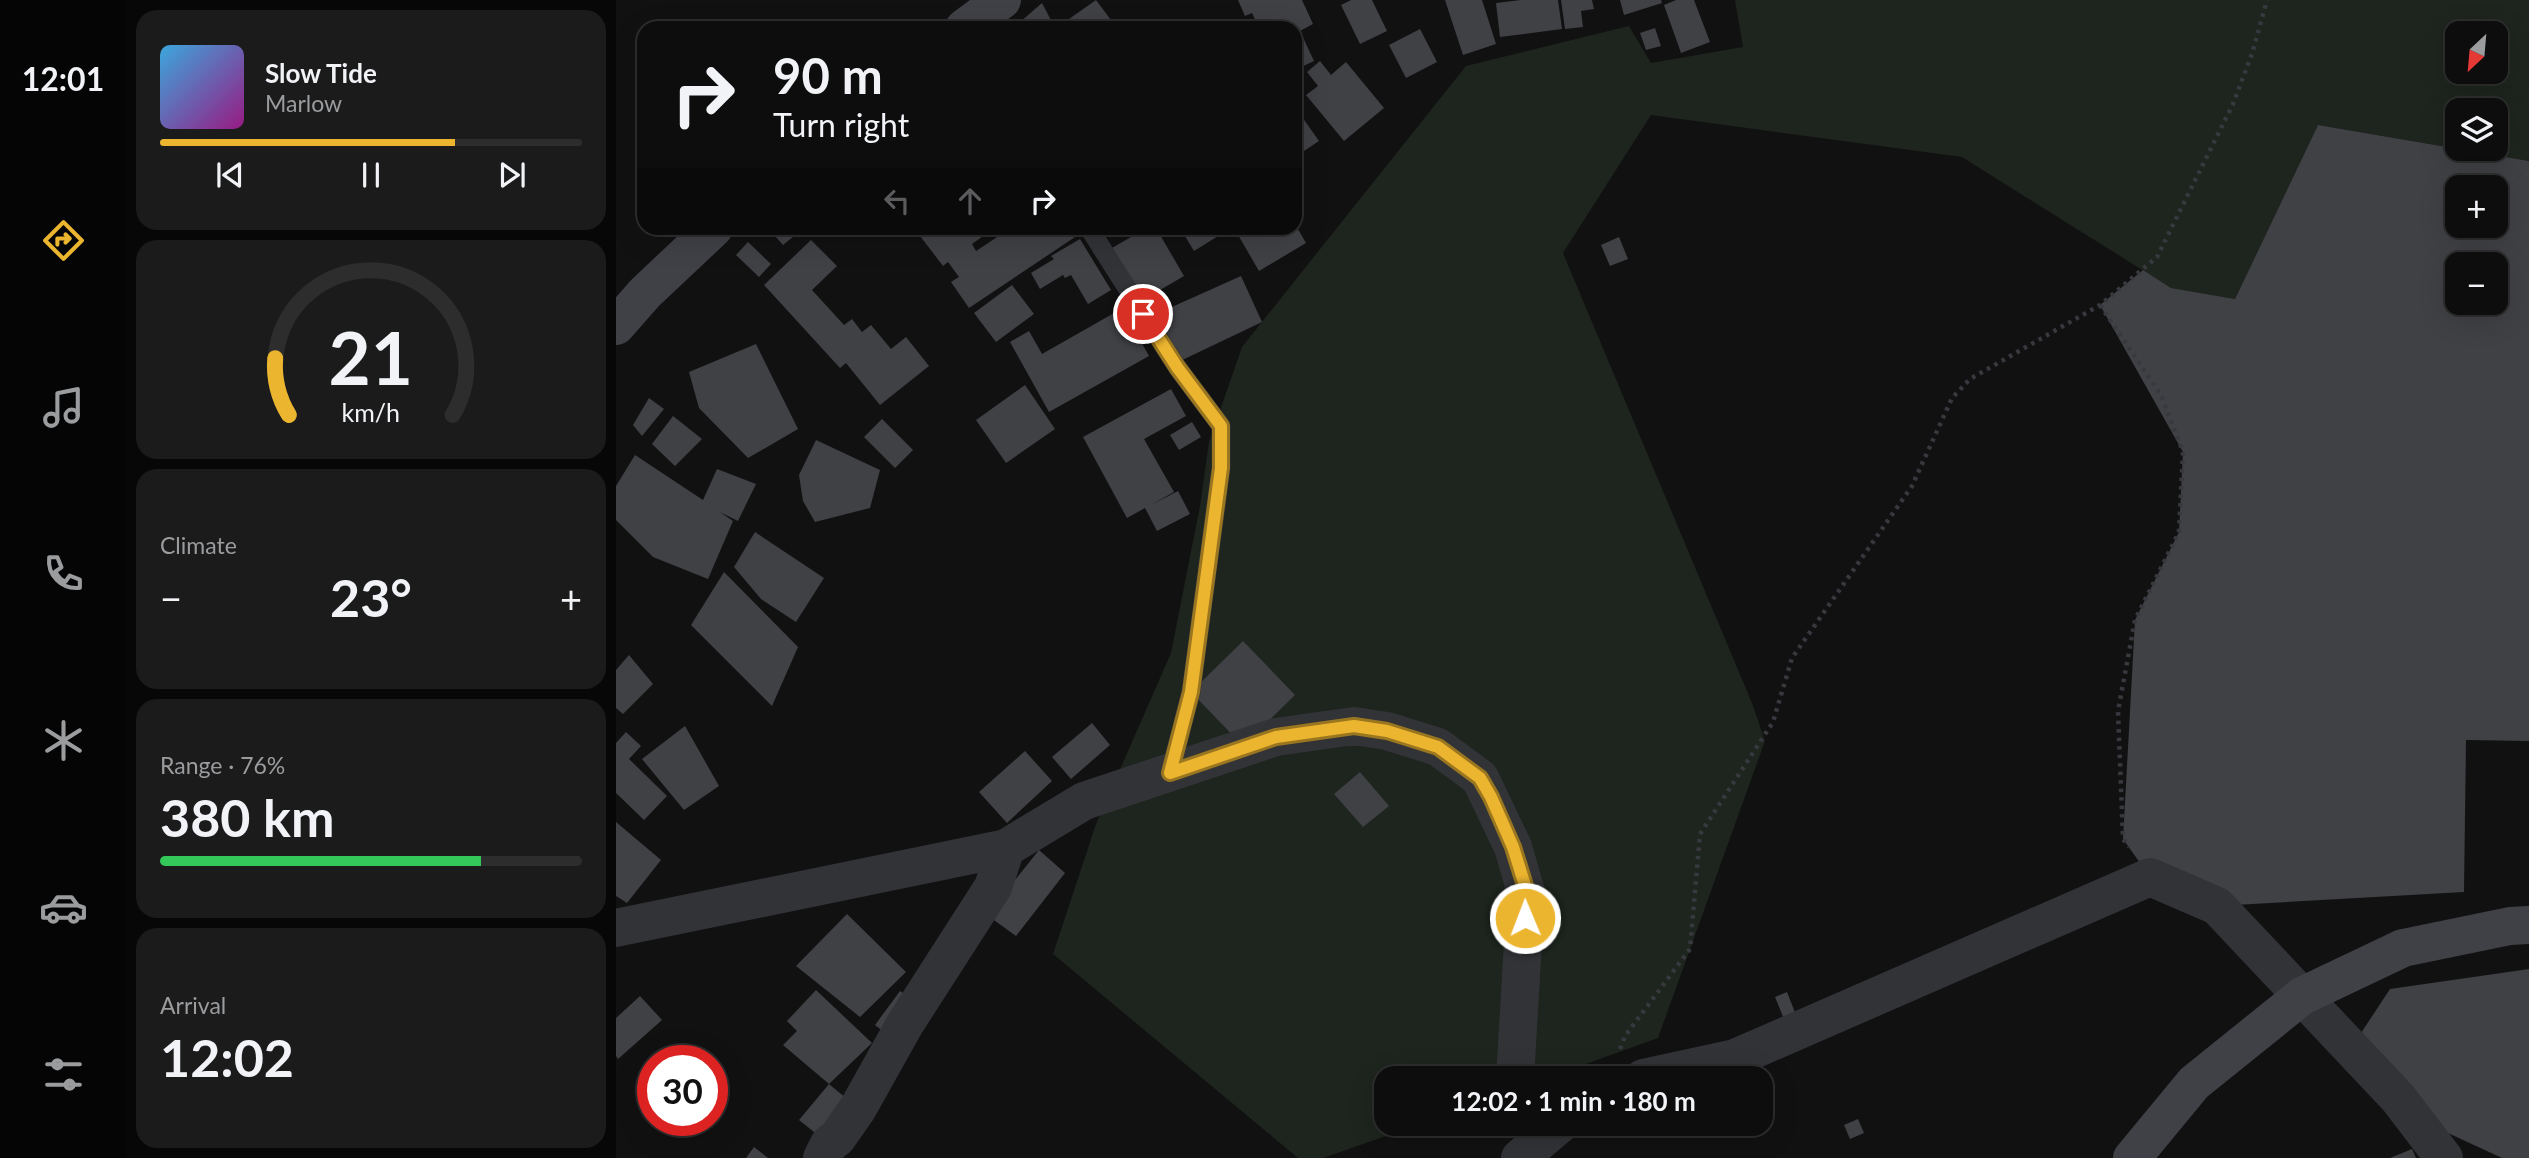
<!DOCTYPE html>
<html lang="en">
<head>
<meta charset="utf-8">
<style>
  body { margin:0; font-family:Lato,sans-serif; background:#1b1b1c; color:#f1f3f6; height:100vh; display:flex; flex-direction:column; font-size:26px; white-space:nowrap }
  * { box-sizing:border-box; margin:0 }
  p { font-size:23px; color:#9a9c9e }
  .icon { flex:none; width:38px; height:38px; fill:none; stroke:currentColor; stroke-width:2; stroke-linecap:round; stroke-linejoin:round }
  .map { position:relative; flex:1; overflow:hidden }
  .sheet { display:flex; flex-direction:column; gap:10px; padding:10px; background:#070708; width:490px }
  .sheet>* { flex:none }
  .hud { position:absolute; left:21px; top:21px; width:665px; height:214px; border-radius:21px; box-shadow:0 7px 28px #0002,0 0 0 2px #2d2d2e; background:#0d0d0e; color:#f1f3f6; overflow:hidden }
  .needle { width:46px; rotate:206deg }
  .tools { position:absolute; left:1829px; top:21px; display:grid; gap:14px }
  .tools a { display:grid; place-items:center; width:63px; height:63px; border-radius:14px; background:#0d0d0e; box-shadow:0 7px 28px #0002,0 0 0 2px #2d2d2e; font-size:35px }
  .speed { position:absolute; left:21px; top:1045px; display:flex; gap:14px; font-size:35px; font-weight:700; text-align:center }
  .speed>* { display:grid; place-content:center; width:91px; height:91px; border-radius:50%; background:#0d0d0e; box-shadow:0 7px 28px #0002,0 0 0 2px #2d2d2e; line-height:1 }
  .speed .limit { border:10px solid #d22; background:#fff; color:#111 }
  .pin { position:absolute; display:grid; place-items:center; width:60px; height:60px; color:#fff; margin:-30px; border:4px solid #fff; border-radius:50%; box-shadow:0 2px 7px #0007 }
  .me { position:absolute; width:77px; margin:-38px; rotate:359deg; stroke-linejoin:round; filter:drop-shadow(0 0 5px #0008) }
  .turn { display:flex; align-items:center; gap:24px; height:147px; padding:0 21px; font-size:32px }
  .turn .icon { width:91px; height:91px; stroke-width:2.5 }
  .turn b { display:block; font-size:49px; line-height:60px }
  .lanes { display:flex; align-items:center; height:66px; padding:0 21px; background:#0003; justify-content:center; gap:35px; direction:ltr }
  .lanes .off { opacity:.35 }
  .big { font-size:52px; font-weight:700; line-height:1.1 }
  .sheet .widget { flex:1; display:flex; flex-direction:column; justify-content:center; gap:10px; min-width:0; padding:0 24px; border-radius:21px; background:#1b1b1c }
  .sheet .dial { align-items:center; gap:0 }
  .dial svg { height:182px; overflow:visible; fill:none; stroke:#2d2d2e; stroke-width:7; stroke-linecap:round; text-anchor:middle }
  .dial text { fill:#f1f3f6; stroke:none }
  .song { display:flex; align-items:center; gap:21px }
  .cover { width:84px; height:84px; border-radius:10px; background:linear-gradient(135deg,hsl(200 70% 55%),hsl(310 70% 35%)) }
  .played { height:7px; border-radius:4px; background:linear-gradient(90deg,#ecb52f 70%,#2d2d2e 70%) }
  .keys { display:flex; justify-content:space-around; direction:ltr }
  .heat { display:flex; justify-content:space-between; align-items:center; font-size:38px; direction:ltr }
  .charge { height:10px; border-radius:5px; background:linear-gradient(90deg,#34c759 76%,#2d2d2e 0) }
  .trip { position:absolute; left:758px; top:1066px; width:399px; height:70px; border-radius:21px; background:#0d0d0e; box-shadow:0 7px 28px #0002,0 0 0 2px #2d2d2e; font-weight:700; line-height:70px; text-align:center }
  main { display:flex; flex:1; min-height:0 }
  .tabs { display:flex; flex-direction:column; width:126px; justify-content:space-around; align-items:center; background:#050506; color:#9a9c9e }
  .tabs .icon { width:49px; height:49px }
  .tabs .on { color:#ecb52f }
  .tabs b { font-size:32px; color:#f1f3f6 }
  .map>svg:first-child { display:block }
  .green { fill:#1d251e; fill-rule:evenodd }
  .building { fill:#404145; fill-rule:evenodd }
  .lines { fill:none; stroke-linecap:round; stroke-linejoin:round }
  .path { stroke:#38393e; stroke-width:4.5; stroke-dasharray:3.5 5; stroke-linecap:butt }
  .lane { stroke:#323337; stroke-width:19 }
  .street { stroke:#323337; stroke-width:38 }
  .secondary { stroke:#404147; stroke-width:38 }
  .route-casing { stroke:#99761f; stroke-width:18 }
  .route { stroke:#ecb52f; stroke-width:12 }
</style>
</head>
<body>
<main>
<nav class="tabs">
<b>12:01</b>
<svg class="icon on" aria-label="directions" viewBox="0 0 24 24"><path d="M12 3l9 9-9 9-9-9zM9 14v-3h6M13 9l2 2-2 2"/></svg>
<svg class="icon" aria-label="music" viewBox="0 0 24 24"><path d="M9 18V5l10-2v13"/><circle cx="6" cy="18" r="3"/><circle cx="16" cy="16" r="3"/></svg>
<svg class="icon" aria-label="phone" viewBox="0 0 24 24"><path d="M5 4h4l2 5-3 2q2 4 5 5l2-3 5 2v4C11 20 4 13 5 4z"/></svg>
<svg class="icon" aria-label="climate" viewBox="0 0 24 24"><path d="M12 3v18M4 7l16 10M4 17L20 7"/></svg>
<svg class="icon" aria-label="car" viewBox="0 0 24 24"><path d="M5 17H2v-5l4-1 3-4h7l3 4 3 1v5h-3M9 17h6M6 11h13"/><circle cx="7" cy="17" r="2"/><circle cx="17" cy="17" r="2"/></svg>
<svg class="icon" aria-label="filters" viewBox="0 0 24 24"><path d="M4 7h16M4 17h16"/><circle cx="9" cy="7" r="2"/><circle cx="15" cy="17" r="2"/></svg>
</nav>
<section class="sheet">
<div class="widget">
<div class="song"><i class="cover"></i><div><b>Slow Tide</b><p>Marlow</p></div></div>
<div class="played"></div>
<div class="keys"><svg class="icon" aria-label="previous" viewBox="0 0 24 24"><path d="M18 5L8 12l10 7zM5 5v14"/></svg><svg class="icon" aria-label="pause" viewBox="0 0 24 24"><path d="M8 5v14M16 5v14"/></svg><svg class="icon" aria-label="next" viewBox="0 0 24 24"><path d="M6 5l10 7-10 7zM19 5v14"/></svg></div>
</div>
<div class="widget dial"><svg viewBox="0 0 100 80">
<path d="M14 69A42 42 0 1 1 86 69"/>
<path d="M14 69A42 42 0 0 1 8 44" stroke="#ecb52f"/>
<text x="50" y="56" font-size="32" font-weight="700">21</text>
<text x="50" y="72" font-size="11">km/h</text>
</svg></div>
<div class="widget"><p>Climate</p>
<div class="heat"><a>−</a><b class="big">23°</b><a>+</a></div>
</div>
<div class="widget"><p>Range · 76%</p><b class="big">380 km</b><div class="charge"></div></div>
<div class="widget"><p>Arrival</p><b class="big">12:02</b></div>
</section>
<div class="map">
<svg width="1913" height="1158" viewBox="0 0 1913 1158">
  <rect width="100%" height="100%" fill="#111112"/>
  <path class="green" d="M1119,0h794v161l-211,-36 -83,174 -64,-11 -209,-131 -311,-42 -88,138 189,450 13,38 -107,297 -111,40h-161v46h34l-97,34h-25l-245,-204 43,-130 75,-171 29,-147 9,-64 33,-95 224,-281 163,-40 22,37 92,-16zM1841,33h39v39h-39zM1841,110h39v39h-39z"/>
  <path class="building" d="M480,0l21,28h-41l-7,-9z
    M622,0h64l11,24 -13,7 14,30 -19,9v-42h-36l-7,-15 -7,3z
    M735,0h21l15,31 -27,13 -19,-39z
    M829,0h37l14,44 -33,11z
    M905,0h37l4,29 -62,8 -4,-34z
    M945,0h31l2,9 -13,2 2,16 -18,2z
    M1004,0h41l1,3 -38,12z
    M1060,0h18l16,42 -29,11 -17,-48z
    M426,3l13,25h-42z
    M1039,28l6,18 -15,4 -6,-17z
    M804,29l17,33 -31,16 -17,-33z
    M704,61l11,14 15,-13 38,46 -40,33 -38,-46 12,-9 -11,-14z
    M679,107l24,34 -24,16z
    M1702,125l211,36v580l-63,-1 -2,152 -247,14 -67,-29 -27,-38 12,-219 44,-88 4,-80 -83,-147 43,-35 28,18 64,11zM1841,187h39v39h-39zM1841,264h39v39h-39z
    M679,224l11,19 -47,28 -25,-43h61z
    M152,228h36l-21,17z
    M298,228h68l4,6 -14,10 4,7 35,-23h15l2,2 4,-2h37l6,9 -106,71 -18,-26 8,-5 -11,-15 -5,4z
    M509,228h31l28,48 -41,24 -31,-52 19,-11z
    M564,228h39l4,5 -29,18z
    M1003,237l9,22 -18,7 -9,-21z
    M464,239l31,51 -23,14 -17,-29 -6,3 -2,-3 -23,14 -9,-16 23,-14 -3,-3z
    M195,240l26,26 -25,24 32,35 8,-6 10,13 9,-7 20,24 15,-12 23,29 -49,39 -34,-42 -6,5 -76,-83z
    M132,242l23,22 -12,13 -23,-22z
    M625,276l21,46 -86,41 -22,-48z
    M396,285l22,29 -38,28 -22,-29z
    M507,308l26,48 -100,56 -39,-70 19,-11 13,23z
    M140,344l42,85 -50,29 -49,-50 -10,-36z
    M409,385l30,44 -49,34 -30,-43z
    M555,389l15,27 -42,23 30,53 -23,13 27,-14 12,23 -33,17 -12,-23 -18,10 -44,-81z
    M33,398l15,11 -22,27 -9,-11z
    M57,416l29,23 -27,27 -23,-22z
    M266,419l31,31 -18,18 -31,-31z
    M576,422l9,15 -22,13 -9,-15z
    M200,440l64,30 -10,38 -55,14 -12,-21 -4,-26z
    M19,455l68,45 14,-31 39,15 -18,37 -18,-9 13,9 -25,58 -55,-22 -37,-37v-34z
    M139,532l69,46 -28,44 -35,-23 -27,-32z
    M108,572l74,75 -26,59 -81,-81z
    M627,641l52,54 -52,51 -52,-54z
    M13,655l24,29 -30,30 -7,-6v-38z
    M476,723l18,22 -39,34 -19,-22z
    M69,726l34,60 -35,24 -42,-51z
    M10,732l15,14 -12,13 38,37 -23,24 -28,-27v-50z
    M409,751l27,30 -45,42 -28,-31z
    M744,772l29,34 -26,21 -29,-33z
    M0,822l45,38 -34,43 -11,-7z
    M423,850l26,23 -49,63 -29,-21z
    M231,914l59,58 -46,45 -64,-51z
    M1913,969v189h-27l-67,-31 -74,-94 29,-44z
    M200,990l56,53 -43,41 29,24 -29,36 -30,-24 30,-36 -46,-39 14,-14 -10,-10z
    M284,991l14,10 -25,35 -14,-11z
    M1171,992l9,23 -12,4 -9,-22z
    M24,996l22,24 -44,39 -2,-3v-38z
    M1148,1091l8,24 -12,3v-26z
    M1242,1119l6,14 -14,6 -6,-14z
    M138,1147l14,11h-22z
    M1796,1149l4,9h-26z"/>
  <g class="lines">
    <path class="path" d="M1484,305l61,90 22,57 -4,80 -44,88 -17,91 5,128 6,8
      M1004,1049l5,-13 65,-87 10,-115 73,-112 19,-64 120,-172 40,-88 18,-19 130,-74 57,-48 76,-153 19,-50 15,-54"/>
    <path class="lane" d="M473,228l88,139 44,59v42l-30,224 -21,81"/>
    <path class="street" d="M0,928l390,-80 78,-47 192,-64 78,-11 33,5 51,16 42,31 33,69 13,45 -11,186
      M1027,1078l92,-20 415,-181 67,29 181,192 46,60
      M206,1158l7,-14 8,-6 21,-30 47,-84 88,-137 13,-39
      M904,1158l40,-34"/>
    <path class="secondary" d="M348,28l38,-28
      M0,326l29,-33 69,-65
      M1516,1158l62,-75 108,-87 101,-48 107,-22 19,-1"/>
  </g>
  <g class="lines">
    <g class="route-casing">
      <path id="route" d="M527,314l34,53 44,59v42l-30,224 -21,81 106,-36 78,-11 33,5 51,16 42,31 11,19 22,50 14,45 -2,26"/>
    </g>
    <use href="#route" class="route"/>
  </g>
</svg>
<div class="tools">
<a><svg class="needle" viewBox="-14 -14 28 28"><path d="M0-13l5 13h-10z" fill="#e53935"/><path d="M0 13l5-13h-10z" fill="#9a9c9e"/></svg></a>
<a><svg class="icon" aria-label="layers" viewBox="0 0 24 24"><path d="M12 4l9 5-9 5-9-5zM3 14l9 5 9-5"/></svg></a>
<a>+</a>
<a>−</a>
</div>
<div class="speed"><div class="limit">30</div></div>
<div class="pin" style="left:527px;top:314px;background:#d93025"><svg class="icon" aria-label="arrive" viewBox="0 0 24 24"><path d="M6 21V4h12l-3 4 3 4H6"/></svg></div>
<svg class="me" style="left:909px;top:918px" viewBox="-20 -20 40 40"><circle r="17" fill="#ecb52f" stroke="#fff" stroke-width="3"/><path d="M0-11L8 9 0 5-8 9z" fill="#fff"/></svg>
<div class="trip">12:02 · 1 min · 180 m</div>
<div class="hud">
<div class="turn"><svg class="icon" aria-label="right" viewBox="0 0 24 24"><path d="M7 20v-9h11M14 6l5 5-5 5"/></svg><div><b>90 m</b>Turn right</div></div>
<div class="lanes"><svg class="icon off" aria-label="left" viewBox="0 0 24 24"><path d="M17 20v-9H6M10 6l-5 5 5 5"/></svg><svg class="icon off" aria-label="ahead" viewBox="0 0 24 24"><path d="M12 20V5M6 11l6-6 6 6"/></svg><svg class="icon" aria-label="right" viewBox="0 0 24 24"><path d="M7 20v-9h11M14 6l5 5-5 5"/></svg></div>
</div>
</div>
</main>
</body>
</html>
